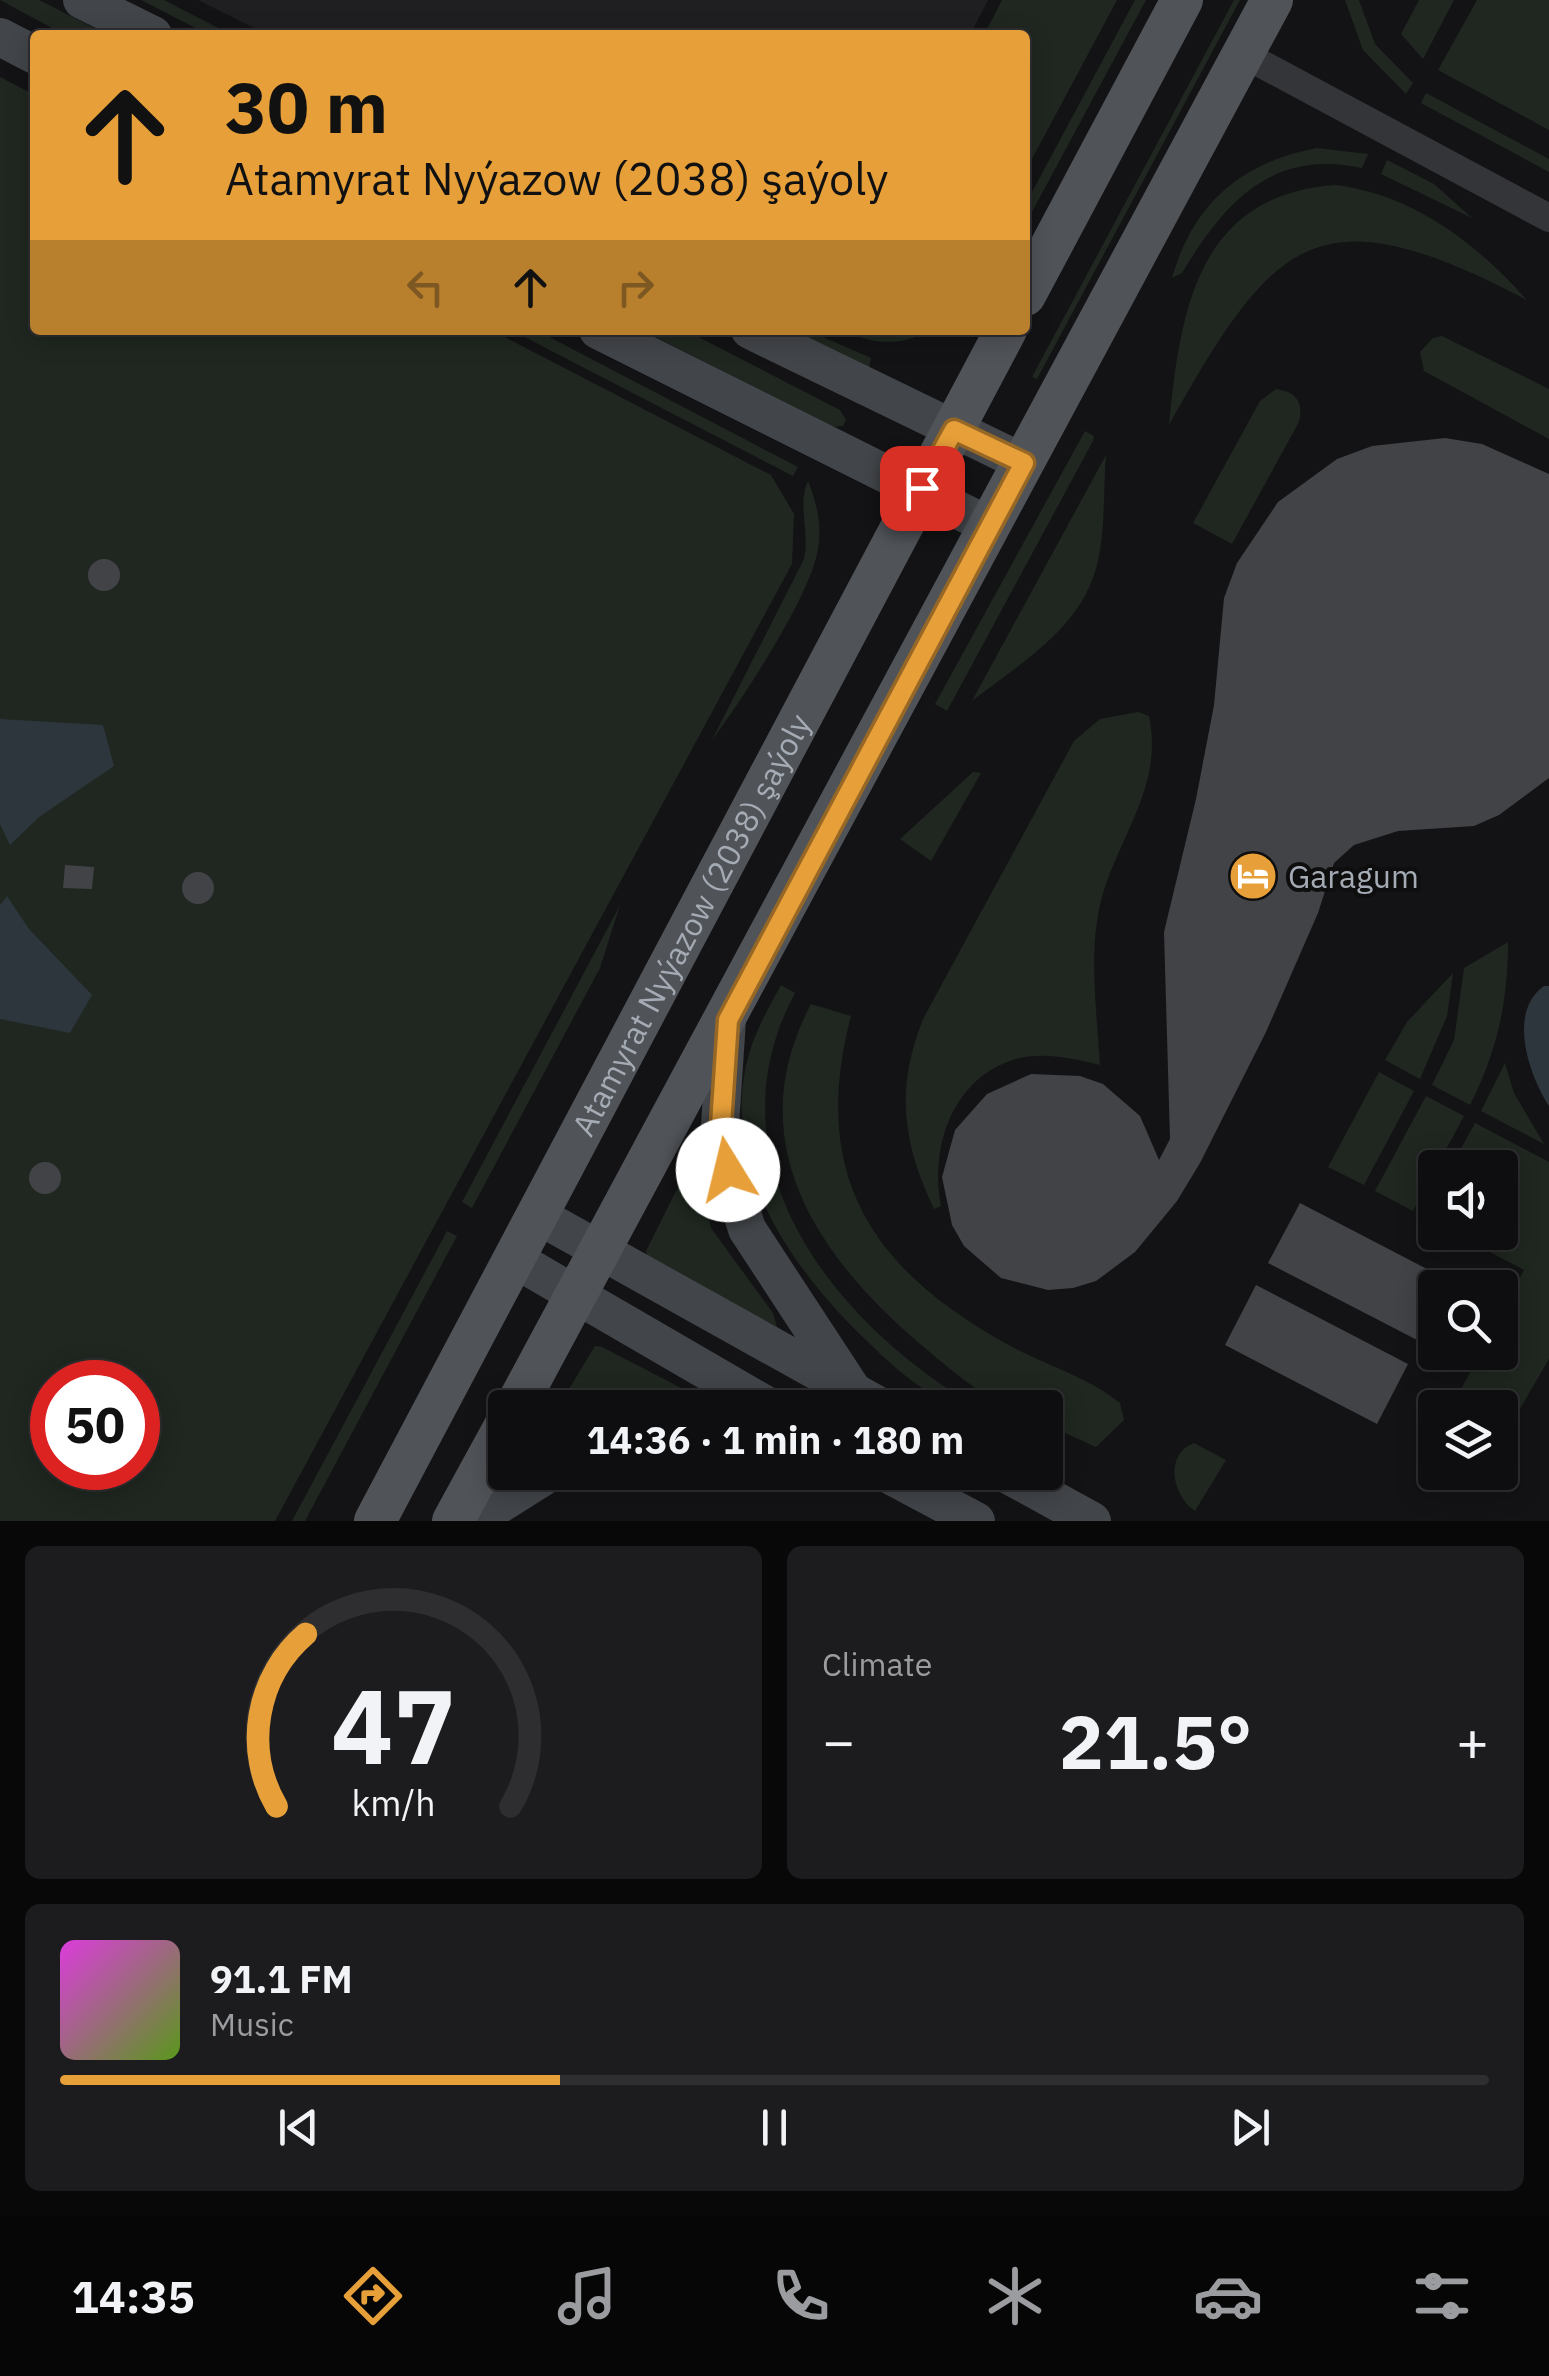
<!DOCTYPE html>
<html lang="en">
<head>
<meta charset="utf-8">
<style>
  body { margin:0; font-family:"IBM Plex Sans",sans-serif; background:#1c1c1e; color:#f1f3f6; height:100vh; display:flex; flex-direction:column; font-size:38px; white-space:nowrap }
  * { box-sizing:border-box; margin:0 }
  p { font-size:32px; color:#9b9c9f }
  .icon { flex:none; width:55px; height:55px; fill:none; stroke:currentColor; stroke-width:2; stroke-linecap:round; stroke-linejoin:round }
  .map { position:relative; height:1521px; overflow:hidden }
  .panel { display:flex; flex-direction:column; gap:25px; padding:25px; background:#080809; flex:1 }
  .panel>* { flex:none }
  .hud { position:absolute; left:30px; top:30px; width:1000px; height:305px; border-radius:10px; box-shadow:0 5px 25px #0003,0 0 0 2px #2e2e30; background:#e69f39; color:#111; overflow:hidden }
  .controls { position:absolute; left:1418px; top:1150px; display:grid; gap:20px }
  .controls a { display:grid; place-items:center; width:100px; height:100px; border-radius:10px; background:#0e0e10; box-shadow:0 5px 25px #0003,0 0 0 2px #2e2e30; font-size:50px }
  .speed { position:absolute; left:30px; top:1360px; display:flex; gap:20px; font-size:50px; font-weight:700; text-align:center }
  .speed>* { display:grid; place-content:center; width:130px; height:130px; border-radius:50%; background:#0e0e10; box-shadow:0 5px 25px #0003,0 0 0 2px #2e2e30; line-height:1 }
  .speed .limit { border:15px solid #d22; background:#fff; color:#111 }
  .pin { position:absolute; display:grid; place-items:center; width:85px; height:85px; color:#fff; margin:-42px; border-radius:20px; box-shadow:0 5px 15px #0006 }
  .me { position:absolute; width:110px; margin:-55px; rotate:351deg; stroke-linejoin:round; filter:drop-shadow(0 0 8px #0008) }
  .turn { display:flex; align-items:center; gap:35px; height:210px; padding:0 30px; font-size:45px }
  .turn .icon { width:130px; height:130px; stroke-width:2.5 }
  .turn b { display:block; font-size:70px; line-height:85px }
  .lanes { display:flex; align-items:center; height:95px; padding:0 30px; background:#0003; justify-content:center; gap:50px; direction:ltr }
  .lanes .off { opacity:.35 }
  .big { font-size:75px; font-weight:800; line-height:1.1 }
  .panel .card { flex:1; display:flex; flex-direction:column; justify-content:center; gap:15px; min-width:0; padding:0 35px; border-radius:15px; background:#1c1c1e }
  .panel .dial { align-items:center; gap:0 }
  .dial svg { height:260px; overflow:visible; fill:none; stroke:#2e2e30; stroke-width:7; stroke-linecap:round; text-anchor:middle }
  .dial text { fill:#f1f3f6; stroke:none }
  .song { display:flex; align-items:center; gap:30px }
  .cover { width:120px; height:120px; border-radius:15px; background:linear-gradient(135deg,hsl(300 70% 55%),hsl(90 70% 35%)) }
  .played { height:10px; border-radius:5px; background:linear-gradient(90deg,#e69f39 35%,#2e2e30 35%) }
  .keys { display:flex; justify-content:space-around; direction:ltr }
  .heat { display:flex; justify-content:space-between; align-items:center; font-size:55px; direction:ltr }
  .panel .tiles { flex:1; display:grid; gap:25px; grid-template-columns:1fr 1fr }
  .card:last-child { grid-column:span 2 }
  .trip { position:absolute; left:488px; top:1390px; width:575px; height:100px; border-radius:10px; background:#0e0e10; box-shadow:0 5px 25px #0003,0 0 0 2px #2e2e30; font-weight:800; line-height:100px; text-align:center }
  .tabs { display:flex; height:160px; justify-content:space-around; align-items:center; background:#060606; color:#9b9c9f }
  .tabs .icon { width:70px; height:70px }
  .tabs .active { color:#e69f39 }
  .tabs b { font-size:45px; color:#f1f3f6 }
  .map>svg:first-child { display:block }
  .built { fill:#1f1f21 }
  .green { fill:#1f2720; fill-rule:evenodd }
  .water { fill:#2d363c }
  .building { fill:#424347 }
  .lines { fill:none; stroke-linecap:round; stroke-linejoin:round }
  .street { stroke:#343539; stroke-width:28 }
  .secondary { stroke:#424549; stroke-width:38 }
  .primary { stroke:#505358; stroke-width:42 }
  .route-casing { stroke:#966725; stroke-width:25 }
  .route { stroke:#e69f39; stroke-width:18 }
  .labels { text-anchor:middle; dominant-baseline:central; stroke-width:8; stroke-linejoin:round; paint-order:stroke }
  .poi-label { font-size:32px; fill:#a5abb4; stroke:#0e0e0f; text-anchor:start }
  .street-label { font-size:32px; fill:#a5abb4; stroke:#0e0e0f }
</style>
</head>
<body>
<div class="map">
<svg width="1549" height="1521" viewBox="0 0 1549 1521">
  <rect width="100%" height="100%" fill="#131315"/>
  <path class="built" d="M198,0h790l-18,35h-702z"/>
  <path class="green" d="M0,0h39l69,35h-43z
    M141,0h23l68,35h-23z
    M1002,0h115l-92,172v-137h-41z
    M1135,0h11l-121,225v-20z
    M1234,0h6l-203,379 -5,-2z
    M1345,0h14l16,44 38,39 -7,11 -43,-44z
    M1419,0h35l-31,59 -22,-25z
    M1477,0h72v130l-111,-60z
    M0,77l35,18v235h456l280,145 23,39 -2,50 -517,957h-275zM52,1382h86v86h-86z
    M1426,93l123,66v13l-128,-69z
    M1317,148l51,6 -6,14c-91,-19 -137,34 -180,105l-10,5c21,-75 70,-116 145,-130z
    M1387,160l47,24 38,34 -91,-44z
    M1336,185c78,10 140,58 191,115 -207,-108 -251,-67 -358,125 11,-113 28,-231 167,-240z
    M511,330h25l262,137 -5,9z
    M642,330h43l155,80 6,10 -3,6 -11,1z
    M784,330h23l64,28 -2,10z
    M844,330h85c-27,17 -57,15 -85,0z
    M1442,336l107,53v50l-125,-68 -4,-19 13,-14z
    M1276,389c20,2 28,14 23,33l-67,122 -39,-21 67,-122z
    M1085,431l9,5 -1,5 -146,270 -12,-7z
    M1106,455c-3,36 0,82 -11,117 -18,59 -77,93 -123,129z
    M808,481c9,22 14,44 10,68 -7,46 -77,153 -106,191l92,-181c6,-26 -7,-56 4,-78z
    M1138,712l11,4c15,71 -31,120 -48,185 -13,51 -4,112 -1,164 -29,-7 -64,-15 -93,-3 -57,22 -77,89 -66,144l-7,3c-32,-67 -39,-122 -10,-192l150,-276 26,-22z
    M973,772l8,1 -50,88 -31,-22z
    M620,905l-20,63 -128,240 -10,-6z
    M1508,942c0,60 -11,110 -38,163l-38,-20 22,-45 10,-72z
    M1453,973l-6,43 -27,63 -35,-19 22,-38z
    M781,985l14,8c-90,168 38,330 182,414 -40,1 -80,-37 -108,-64 -76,-72 -152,-178 -120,-289 7,-24 20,-47 32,-69z
    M811,1004l40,12c-41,157 18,251 154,327 37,21 82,33 115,60l4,17 -28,27 -51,-23v-16c-9,0 -22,2 -31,0 -30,-8 -71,-45 -95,-65 -104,-89 -180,-203 -108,-339z
    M1505,1063l9,30 30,51 -63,-33z
    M1379,1072l35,19 -50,94 -36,-18z
    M1426,1096l38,20 -51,95 -38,-20z
    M1475,1123l74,39v197l-49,84v-35l-49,-1 30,-54 19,-1v-36l24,-46 -70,-37 46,-1v-64l-49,-1z
    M694,1155l17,73 62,85 4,14 -130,-67 -1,-9z
    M447,1231l10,5 -152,285h-13z
    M595,1346l7,1 116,60h-160z
    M1194,1443l32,17 -31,51c-22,-14 -32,-56 -1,-68z"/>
  <path class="water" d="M0,719l103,6 11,41 -75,51 -29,28 -10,-21z
    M7,896l22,33 63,66 -22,38 -70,-14v-114z
    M1544,986h5v120c-20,-31 -42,-94 -5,-120z"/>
  <path class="building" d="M1445,438l37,6 67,30v304l-50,37 -25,11 -76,5 -44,14 -20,18 -16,50 -52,119 -66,131 -23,38 -42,51 -39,29 -23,7 -25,2 -47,-12 -37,-32 -12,-21 -10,-48 13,-47 32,-36 44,-20 49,2 23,8 37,32 19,44 11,-21 -6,-207 32,-133 18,-94 10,-107 13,-35 41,-61 59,-43 35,-13z
    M88 575a16 16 0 1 1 32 0a16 16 0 1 1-32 0Z
    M65,865l29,2 -2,22 -29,-1z
    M182 888a16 16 0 1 1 32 0a16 16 0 1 1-32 0Z
    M29 1178a16 16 0 1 1 32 0a16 16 0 1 1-32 0Z
    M1300,1203l152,79 -3,6h-14v27l-14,27 -153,-79z
    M1256,1285l152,79 -31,60 -152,-79z"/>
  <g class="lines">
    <path class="street" d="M1243,54l306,164"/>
    <path class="secondary" d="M82,0l71,35
      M0,37l35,18
      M598,330l390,195
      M750,330l274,133
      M727,1020l-8,120 28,89 106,162
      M537,1215l346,193
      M516,1260l255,148
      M884,1472l92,49
      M1003,1472l89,49
      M473,1521l78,-49"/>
    <g class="primary">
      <path d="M1025,295l157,-295"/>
      <path d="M515,1408l757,-1408"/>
      <path id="s1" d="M375,1521l631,-1191"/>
      <path d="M453,1521l52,-95"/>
    </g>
  </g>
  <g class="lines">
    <g class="route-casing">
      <path id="route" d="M728,1170l-8,-30 8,-120 296,-557 -70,-33 -32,58"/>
    </g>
    <use href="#route" class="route"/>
  </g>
  <defs>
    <g id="hotel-disc" transform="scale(2.5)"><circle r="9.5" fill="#e69f39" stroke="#0e0e0f"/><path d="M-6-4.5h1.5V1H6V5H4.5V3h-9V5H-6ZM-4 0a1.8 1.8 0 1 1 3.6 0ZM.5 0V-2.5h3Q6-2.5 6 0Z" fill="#fff"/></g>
  </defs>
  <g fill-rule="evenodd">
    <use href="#hotel-disc" x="1253" y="876"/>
  </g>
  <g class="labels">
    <g class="poi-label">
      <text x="1288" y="876">Garagum</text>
    </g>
    <g class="street-label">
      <text stroke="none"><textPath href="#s1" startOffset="675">Atamyrat Nyýazow (2038) şaýoly</textPath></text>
    </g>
  </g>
</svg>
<div class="controls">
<a><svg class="icon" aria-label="sound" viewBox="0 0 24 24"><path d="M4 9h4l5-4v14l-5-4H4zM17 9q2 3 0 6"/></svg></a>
<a><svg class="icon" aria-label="search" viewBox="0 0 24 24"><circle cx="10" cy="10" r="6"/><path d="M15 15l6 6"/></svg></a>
<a><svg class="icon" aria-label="layers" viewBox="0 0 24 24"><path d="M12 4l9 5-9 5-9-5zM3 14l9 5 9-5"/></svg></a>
</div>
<div class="speed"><div class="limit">50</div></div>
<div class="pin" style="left:922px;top:488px;background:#d93025"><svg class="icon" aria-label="arrive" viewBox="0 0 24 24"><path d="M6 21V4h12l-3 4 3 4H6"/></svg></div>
<svg class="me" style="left:728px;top:1170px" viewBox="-20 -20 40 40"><circle r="19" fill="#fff"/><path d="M0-13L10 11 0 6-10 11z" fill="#e69f39"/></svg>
<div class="trip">14:36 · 1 min · 180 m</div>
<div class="hud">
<div class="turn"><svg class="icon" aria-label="ahead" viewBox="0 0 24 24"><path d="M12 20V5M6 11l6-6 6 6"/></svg><div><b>30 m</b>Atamyrat Nyýazow (2038) şaýoly</div></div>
<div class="lanes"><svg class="icon off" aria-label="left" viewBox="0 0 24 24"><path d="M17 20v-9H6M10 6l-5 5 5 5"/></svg><svg class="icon" aria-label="ahead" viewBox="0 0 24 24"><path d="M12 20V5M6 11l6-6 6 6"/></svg><svg class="icon off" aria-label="right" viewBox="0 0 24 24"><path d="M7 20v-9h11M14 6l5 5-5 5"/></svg></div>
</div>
</div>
<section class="panel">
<div class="tiles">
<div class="card dial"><svg viewBox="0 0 100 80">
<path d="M14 69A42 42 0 1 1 86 69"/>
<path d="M14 69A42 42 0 0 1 23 16" stroke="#e69f39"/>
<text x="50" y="56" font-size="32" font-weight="700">47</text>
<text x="50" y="72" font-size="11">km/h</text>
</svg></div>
<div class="card"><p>Climate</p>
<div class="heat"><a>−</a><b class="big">21.5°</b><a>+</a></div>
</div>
<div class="card">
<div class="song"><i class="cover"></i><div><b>91.1 FM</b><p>Music</p></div></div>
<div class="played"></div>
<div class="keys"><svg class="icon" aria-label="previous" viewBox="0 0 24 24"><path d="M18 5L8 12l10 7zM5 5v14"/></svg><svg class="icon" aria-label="pause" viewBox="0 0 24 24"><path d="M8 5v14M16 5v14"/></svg><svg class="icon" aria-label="next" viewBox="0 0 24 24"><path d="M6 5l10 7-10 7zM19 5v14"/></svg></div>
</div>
</div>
</section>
<nav class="tabs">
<b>14:35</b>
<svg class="icon active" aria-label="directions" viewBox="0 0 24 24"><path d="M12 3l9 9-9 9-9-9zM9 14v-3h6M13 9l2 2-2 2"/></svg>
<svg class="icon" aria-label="music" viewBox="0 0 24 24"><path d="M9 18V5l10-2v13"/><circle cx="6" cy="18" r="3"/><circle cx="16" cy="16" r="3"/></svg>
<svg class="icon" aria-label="phone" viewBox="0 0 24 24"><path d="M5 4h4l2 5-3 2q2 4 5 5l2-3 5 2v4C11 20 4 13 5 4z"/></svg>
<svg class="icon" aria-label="climate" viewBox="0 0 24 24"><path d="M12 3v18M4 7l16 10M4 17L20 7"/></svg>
<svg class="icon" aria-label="car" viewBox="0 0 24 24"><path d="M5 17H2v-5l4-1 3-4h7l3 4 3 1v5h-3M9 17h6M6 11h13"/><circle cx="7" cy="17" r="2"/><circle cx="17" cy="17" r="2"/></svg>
<svg class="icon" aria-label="filters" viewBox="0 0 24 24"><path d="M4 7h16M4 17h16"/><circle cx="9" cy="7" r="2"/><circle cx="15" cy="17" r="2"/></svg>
</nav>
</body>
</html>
